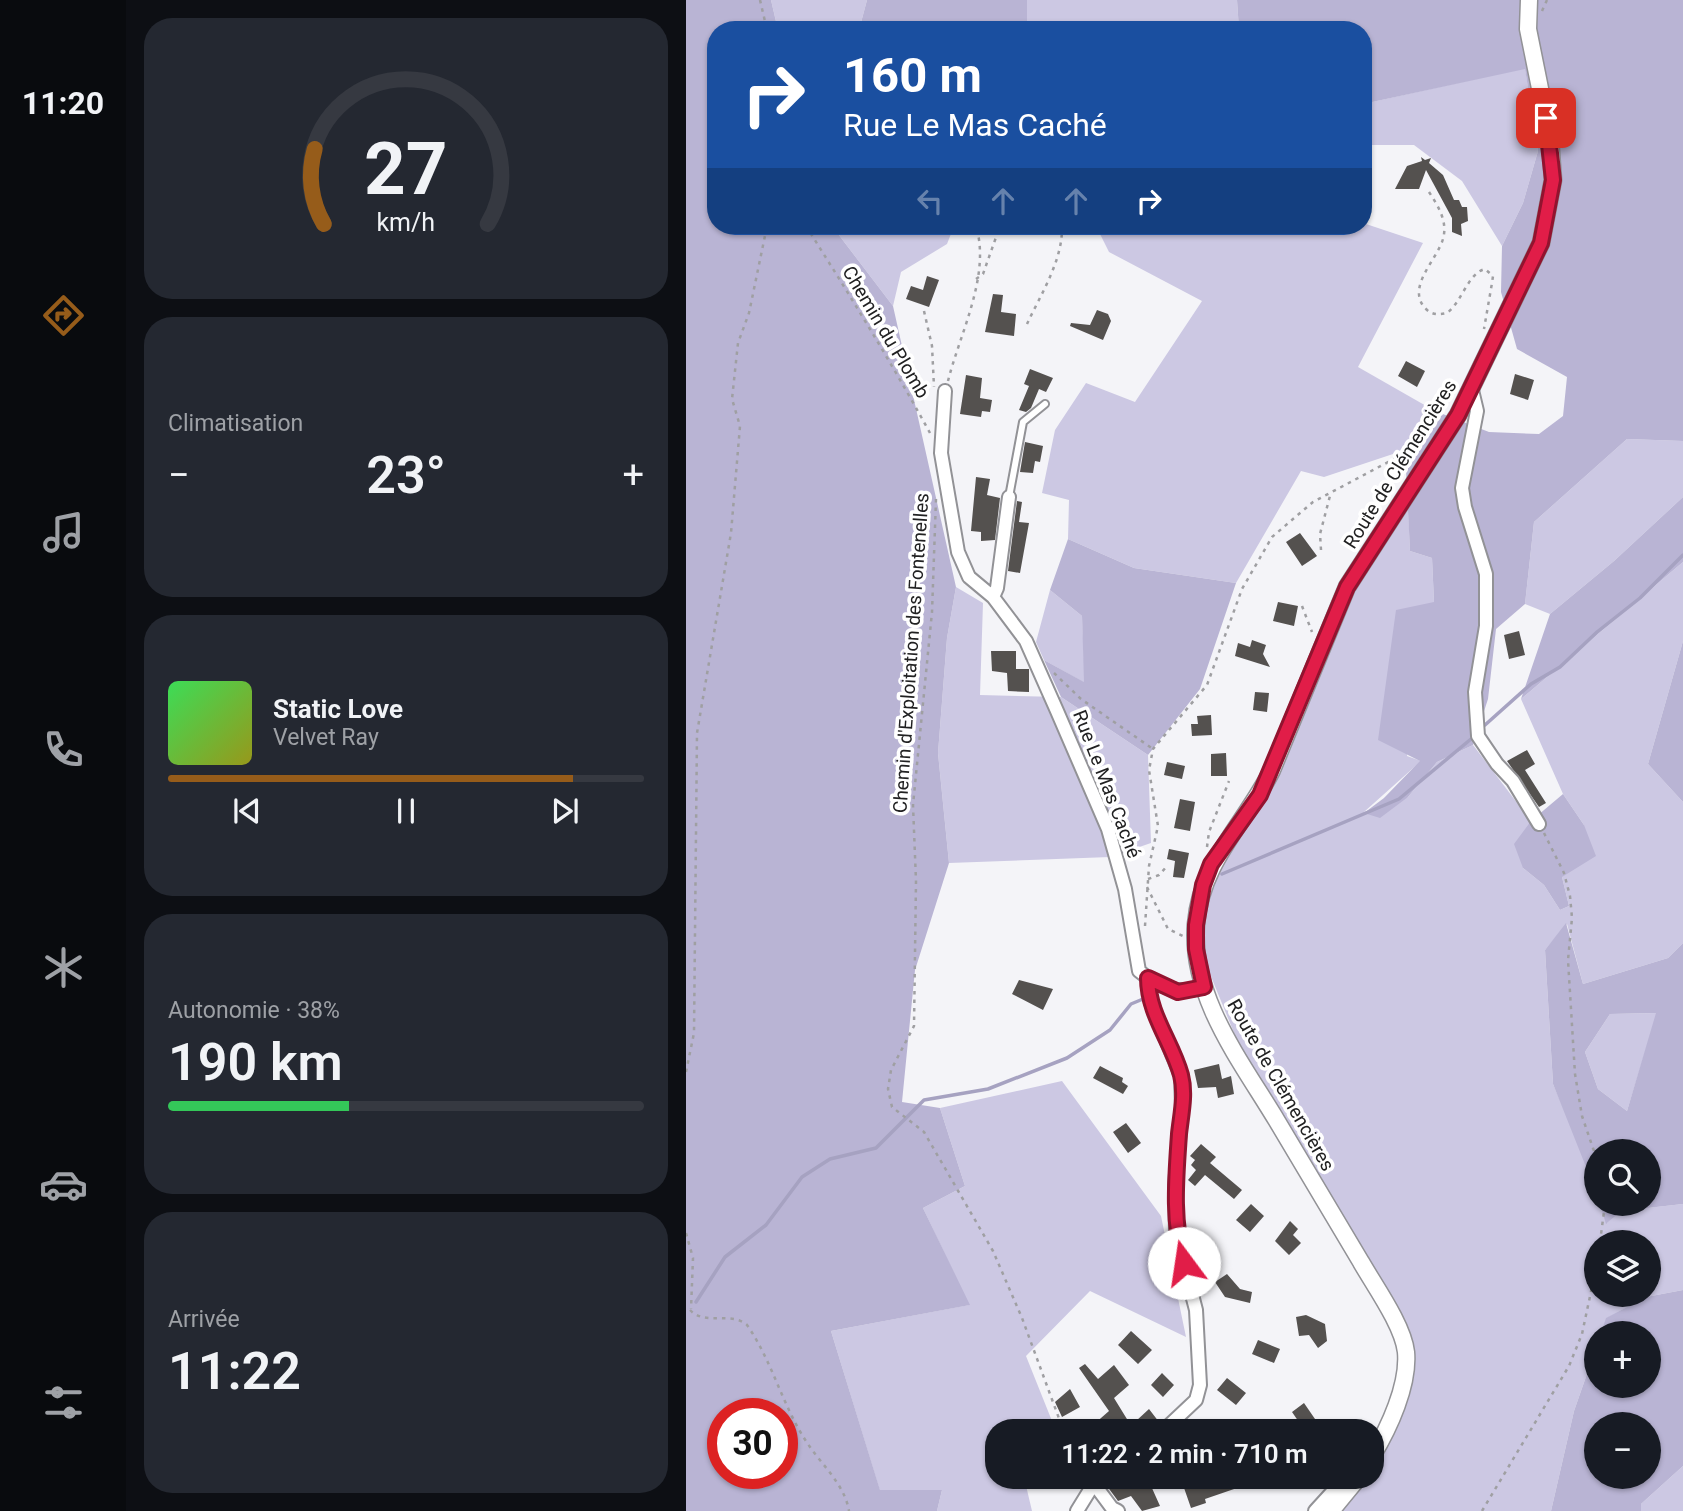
<!DOCTYPE html>
<html lang="fr">
<head>
<meta charset="utf-8">
<style>
  body { margin:0; font-family:Roboto,sans-serif; background:#242831; color:#f1f3f6; height:100vh; display:flex; flex-direction:column; font-size:26px; white-space:nowrap }
  * { box-sizing:border-box; margin:0 }
  p { font-size:23px; color:#9ea1a6 }
  .icon { flex:none; width:38px; height:38px; fill:none; stroke:currentColor; stroke-width:2; stroke-linecap:round; stroke-linejoin:round }
  .map { position:relative; flex:1; overflow:hidden }
  .sheet { display:flex; flex-direction:column; gap:18px; padding:18px; background:#0d0f14; width:560px }
  .sheet>* { flex:none }
  .top-card { position:absolute; left:21px; top:21px; width:665px; height:214px; border-radius:28px; box-shadow:0 2px 5px #0004; background:#1a4fa0; color:#fff; overflow:hidden }
  .tools { position:absolute; left:898px; top:1139px; display:grid; gap:14px }
  .tools a { display:grid; place-items:center; width:77px; height:77px; border-radius:50%; background:#171b24; box-shadow:0 2px 5px #0004; font-size:35px }
  .speed { position:absolute; left:21px; top:1398px; display:flex; gap:14px; font-size:35px; font-weight:700; text-align:center }
  .speed>* { display:grid; place-content:center; width:91px; height:91px; border-radius:50%; background:#171b24; box-shadow:0 2px 5px #0004; line-height:1 }
  .speed .limit { border:10px solid #d22; background:#fff; color:#111 }
  .pin { position:absolute; display:grid; place-items:center; width:60px; height:60px; color:#fff; margin:-30px; border-radius:14px; box-shadow:0 4px 10px #0006 }
  .me { position:absolute; width:77px; margin:-38px; rotate:346deg; stroke-linejoin:round; filter:drop-shadow(0 0 5px #0008) }
  .turn { display:flex; align-items:center; gap:24px; height:147px; padding:0 21px; font-size:32px }
  .turn .icon { width:91px; height:91px; stroke-width:2.5 }
  .turn b { display:block; font-size:49px; line-height:60px }
  .lanes { display:flex; align-items:center; height:66px; padding:0 21px; background:#0003; justify-content:center; gap:35px; direction:ltr }
  .lanes .off { opacity:.35 }
  .big { font-size:52px; font-weight:600; line-height:1.1 }
  .sheet .tile { flex:1; display:flex; flex-direction:column; justify-content:center; gap:10px; min-width:0; padding:0 24px; border-radius:28px; background:#242831 }
  .sheet .dial { align-items:center; gap:0 }
  .dial svg { height:182px; overflow:visible; fill:none; stroke:#363941; stroke-width:7; stroke-linecap:round; text-anchor:middle }
  .dial text { fill:#f1f3f6; stroke:none }
  .song { display:flex; align-items:center; gap:21px }
  .cover { width:84px; height:84px; border-radius:10px; background:linear-gradient(135deg,hsl(130 70% 55%),hsl(60 70% 35%)) }
  .played { height:7px; border-radius:4px; background:linear-gradient(90deg,#965c1a 85%,#363941 85%) }
  .keys { display:flex; justify-content:space-around; direction:ltr }
  .heat { display:flex; justify-content:space-between; align-items:center; font-size:38px; direction:ltr }
  .charge { height:10px; border-radius:5px; background:linear-gradient(90deg,#34c759 38%,#363941 0) }
  .trip { position:absolute; left:299px; top:1419px; width:399px; height:70px; border-radius:28px; background:#171b24; box-shadow:0 2px 5px #0004; font-weight:600; line-height:70px; text-align:center }
  main { display:flex; flex:1; min-height:0 }
  .tabs { display:flex; flex-direction:column; width:126px; justify-content:space-around; align-items:center; background:#090b0e; color:#9ea1a6 }
  .tabs .icon { width:49px; height:49px }
  .tabs .current { color:#965c1a }
  .tabs b { font-size:32px; color:#f1f3f6 }
  .map>svg:first-child { display:block }
  .green { fill:#ccc8e3; fill-rule:evenodd }
  .forest { fill:#b9b4d4; fill-rule:evenodd }
  .lines { fill:none; stroke-linecap:round; stroke-linejoin:round }
  .stream { stroke:#a6a2c1; stroke-width:3.5 }
  .building { fill:#54514f }
  .service-casing { stroke:#929296; stroke-width:10 }
  .minor-casing { stroke:#929296; stroke-width:16 }
  .tertiary-casing { stroke:#929296; stroke-width:19 }
  .path { stroke:#9f9fa2; stroke-width:2.5; stroke-dasharray:3.5 5; stroke-linecap:butt }
  .service { stroke:#fff; stroke-width:6 }
  .minor { stroke:#fff; stroke-width:12 }
  .tertiary { stroke:#fff; stroke-width:16 }
  .route-casing { stroke:#92132f; stroke-width:18 }
  .route { stroke:#e11d48; stroke-width:12 }
  .labels { text-anchor:middle; dominant-baseline:central; stroke-width:7; stroke-linejoin:round; paint-order:stroke }
  .street-label { font-size:19px; fill:#212122; stroke:#fff }
</style>
</head>
<body>
<main>
<nav class="tabs">
<b>11:20</b>
<svg class="icon current" aria-label="directions" viewBox="0 0 24 24"><path d="M12 3l9 9-9 9-9-9zM9 14v-3h6M13 9l2 2-2 2"/></svg>
<svg class="icon" aria-label="music" viewBox="0 0 24 24"><path d="M9 18V5l10-2v13"/><circle cx="6" cy="18" r="3"/><circle cx="16" cy="16" r="3"/></svg>
<svg class="icon" aria-label="phone" viewBox="0 0 24 24"><path d="M5 4h4l2 5-3 2q2 4 5 5l2-3 5 2v4C11 20 4 13 5 4z"/></svg>
<svg class="icon" aria-label="climate" viewBox="0 0 24 24"><path d="M12 3v18M4 7l16 10M4 17L20 7"/></svg>
<svg class="icon" aria-label="car" viewBox="0 0 24 24"><path d="M5 17H2v-5l4-1 3-4h7l3 4 3 1v5h-3M9 17h6M6 11h13"/><circle cx="7" cy="17" r="2"/><circle cx="17" cy="17" r="2"/></svg>
<svg class="icon" aria-label="filters" viewBox="0 0 24 24"><path d="M4 7h16M4 17h16"/><circle cx="9" cy="7" r="2"/><circle cx="15" cy="17" r="2"/></svg>
</nav>
<section class="sheet">
<div class="tile dial"><svg viewBox="0 0 100 80">
<path d="M14 69A42 42 0 1 1 86 69"/>
<path d="M14 69A42 42 0 0 1 10 36" stroke="#965c1a"/>
<text x="50" y="56" font-size="32" font-weight="700">27</text>
<text x="50" y="72" font-size="11">km/h</text>
</svg></div>
<div class="tile"><p>Climatisation</p>
<div class="heat"><a>−</a><b class="big">23°</b><a>+</a></div>
</div>
<div class="tile">
<div class="song"><i class="cover"></i><div><b>Static Love</b><p>Velvet Ray</p></div></div>
<div class="played"></div>
<div class="keys"><svg class="icon" aria-label="previous" viewBox="0 0 24 24"><path d="M18 5L8 12l10 7zM5 5v14"/></svg><svg class="icon" aria-label="pause" viewBox="0 0 24 24"><path d="M8 5v14M16 5v14"/></svg><svg class="icon" aria-label="next" viewBox="0 0 24 24"><path d="M6 5l10 7-10 7zM19 5v14"/></svg></div>
</div>
<div class="tile"><p>Autonomie · 38%</p><b class="big">190 km</b><div class="charge"></div></div>
<div class="tile"><p>Arrivée</p><b class="big">11:22</b></div>
</section>
<div class="map">
<svg width="997" height="1511" viewBox="0 0 997 1511">
  <rect width="100%" height="100%" fill="#f4f4f8"/>
  <path class="green" d="M85,0h96l-8,30h-81z
    M341,0h210l2,30h-212z
    M839,68l13,83 -15,52 -21,43 -40,-65 -48,-36h-51v-41z
    M677,223l60,20 -65,124 77,44 -30,39 -81,27 -23,-6 -65,112 -102,-15 -66,-29 1,-39 -27,-7 13,-63 31,-47 49,19 67,-101 -93,-49 -13,-26h267z
    M146,226h122l-7,18 -46,28 -8,34z
    M941,439l56,2v56l-69,64 -64,53 -25,-10 9,-82z
    M722,505l2,46 22,7 2,44 -27,154 14,5 -57,51 44,-15 29,-35 36,-17 58,76 -8,47 21,17 16,25 9,-4 -7,-29 22,-52 -21,-31 -42,-95 162,-137v79l-35,123 35,38v141l-15,15 -85,26 -16,-60 -22,26 8,134 30,70 13,38v12h4l7,19 13,-12 63,-7v86l-37,7 -39,21 -6,15 -5,1v14l-22,63 -23,100h-213l27,-34h7v-10l10,-13 25,-121 -57,-106 -111,-182 -38,-93 11,-79 89,-158 39,-132zM910,1242h52v53h-52z
    M270,587l27,16 -3,92 81,2 87,58 3,88 -41,14 -161,6 -11,-110 9,-115z
    M364,590l32,26 3,67 -41,-23 -8,-18z
    M971,1013l-30,98 -29,-22 -13,-37 25,-38z
    M376,1081l99,135 25,121 -96,-46 -64,65 30,75 -58,1v45h26l8,34h-95l5,-21 -62,1 -49,-160 138,-26 -46,-97 42,-22 -25,-78z
    M997,1466v45h-42v-7z"/>
  <path class="forest" d="M0,0h85l7,30h-62v196h116l61,80 63,281 -9,51 -9,115 11,110 -34,107 -13,132 38,6 25,78 -42,22 47,97 -139,26 49,159h62l-5,21h-251zM96,1414v60h-59v-60z
    M181,0h160v30h-168z
    M551,0h446v441l-56,-2 -93,83 -9,82 -29,25 -8,70 -15,46 -36,17 -29,35 -28,21 -16,-5 20,-15 36,-37 -42,-21 18,-130 38,-8 -2,-44 -22,-7 -5,-101 30,-39 54,21 50,2 24,-18 4,-39 -50,-28 -16,-57 1,-46 21,-43 15,-52 -13,-82 -162,35v-74h-124z
    M997,497v65l-162,137 29,-85 64,-53z
    M382,539l66,29 102,15 -36,106 -52,66 -87,-58 -17,-37 40,22 -2,-66 -32,-26z
    M997,641v161l-35,-38z
    M877,794l21,31 12,31 -34,21 7,29 -9,4 -16,-25 -21,-17 -9,-24 17,-23z
    M880,923l17,61 85,-26 15,-15v261l-62,7 -15,13 -6,-20h48v-52h-52v40l-43,-108 -8,-134zM970,1013l-29,98 -29,-22 -13,-37 25,-38z
    M997,1290v176l-42,38v7h-90l23,-100 22,-63v38h52v-52l-47,-1 5,-15 40,-21zM910,1424h52v53h-52z"/>
  <g class="lines">
    <path class="stream" d="M799,725l46,-41 29,-17 37,-35 43,-34 43,-43
      M536,874l177,-75 72,-60
      M10,1302l29,-45 41,-32 36,-48 28,-18 46,-11 48,-48 64,-11 79,-31 43,-28 21,-26 12,-5"/>
  </g>
  <path class="building" d="M735,157l4,3 6,-2 -2,5 14,12 11,25h5l3,7h5l1,14 -7,3 1,12 -10,-4v-14l-26,-48 -7,19h-24l12,-23 15,-5z
    M241,276l12,4 -10,27 -23,-8 5,-13 12,4z
    M307,294l10,1 -2,17 15,2 -2,22 -29,-4z
    M411,310l11,4 3,7 -8,19 -33,-14 1,-3 19,2z
    M720,361l19,10 -8,16 -19,-11z
    M344,369l23,9 -7,14 -7,-3 -8,19 -5,4 -7,-2 10,-24 -5,-2z
    M829,374l19,6 -6,20 -18,-6z
    M280,375l16,3 -2,20 12,2 -2,12 -8,-1 -1,6 -21,-3z
    M339,442l18,4 -3,16 -5,-1 -2,12 -13,-1z
    M290,477l14,2 -3,16 13,3 -5,42 -14,1v-9l-10,-1z
    M331,501l5,1 -3,20 10,1 -9,50 -12,-2z
    M614,533l17,23 -15,10 -16,-24z
    M592,602l20,4 -4,20 -21,-5z
    M833,631l6,24 -16,4 -5,-24z
    M566,640l14,5 -3,9 7,13 -35,-11 3,-13 12,4z
    M305,651h25v18h13v23l-21,-1 -1,-18 -15,-2z
    M569,692l14,1 -2,19 -14,-2z
    M525,715l1,20 -20,1 -1,-12h7l-1,-8z
    M841,750l8,14 -10,6 21,33 -7,4 -32,-46z
    M540,753l1,23h-16v-22z
    M481,762l18,4 -3,13 -18,-4z
    M494,799l15,3 -5,29 -16,-3z
    M483,849l20,4 -5,25 -11,-1 2,-16 -8,-2z
    M333,980l34,9 -10,21 -31,-16z
    M533,1064l3,15 9,-3 3,18 -16,4 -2,-11 -18,1 -4,-18z
    M414,1066l23,12 -1,4 6,4 -5,8 -30,-16z
    M440,1123l15,20 -13,10 -15,-21z
    M515,1144l15,13 -6,6 32,27 -8,9 -29,-24 -10,11 -7,-6 8,-10 -5,-5 4,-5 -5,-4z
    M565,1204l13,12 -14,16 -14,-12z
    M604,1221l8,8 -5,6 8,8 -12,12 -14,-14z
    M541,1274l13,15 12,3 -2,11 -25,-6 -10,-15z
    M620,1315l19,9 2,17 -9,7 -9,-13 -10,1 -3,-19z
    M445,1331l21,19 -14,14 -20,-19z
    M572,1340l22,9 -6,14 -22,-9z
    M399,1364l13,15 16,-14 15,20 -15,13 16,26 -10,8h-35l24,-21 -30,-43z
    M476,1373l12,12 -11,12 -12,-12z
    M541,1378l19,15 -10,12 -19,-15z
    M384,1389l10,18 -18,10 -7,-15z
    M618,1403l11,16 -12,9 -11,-16z
    M463,1409l10,13 -6,10h-9l-8,-11z
    M430,1477h31l13,29 -18,5 -11,-15 -13,5 -11,-15z
    M522,1477h29v11l-32,11 1,4 -15,5 -8,-23z"/>
  <g class="lines">
    <g class="service-casing">
      <path id="service" d="M323,497l14,-75 22,-18"/>
    </g>
    <g class="minor-casing">
      <path id="minor" d="M786,390l5,21 -15,77 3,19 21,67v52l-11,66 3,44 19,28 16,17 26,43
        M259,391l-4,62 17,99 11,25 24,20 33,44 31,70 51,118 17,60 14,82c20,17 40,24 65,16
        M307,597l4,-9 12,-91
        M462,978l3,25 30,73 1,31 -7,78 1,48 20,77 4,75 -4,15 -34,32
        M403,1477l23,31 6,3
        M391,1511l16,-26 11,-8
        M629,1511l31,-34"/>
    </g>
    <g class="tertiary-casing">
      <path id="tertiary" d="M686,1456c17,-28 37,-71 34,-104 -3,-27 -32,-67 -45,-90 -28,-47 -56,-94 -84,-141 -36,-60 -87,-124 -81,-197 5,-63 50,-101 76,-154l75,-183 111,-172 83,-172 12,-63 -3,-42 -22,-109 1,-29
        M645,1511l28,-34"/>
    </g>
    <path class="path" d="M74,0l7,30
      M856,11l5,-11
      M743,192c9,14 19,29 14,47 -6,21 -38,49 -17,70 6,6 13,6 21,4 15,-11 21,-40 38,-44l8,7 -1,7 -8,46
      M120,226c43,68 85,136 124,207
      M290,279l7,-5 17,-48
      M238,311l8,35 2,41
      M341,324c14,-30 36,-64 35,-98
      M262,381c12,-48 43,-106 28,-155
      M250,499l-4,113 -19,193 3,76 -2,145 -23,44 -3,19 4,18 32,25 69,119 29,67 42,114
      M635,550l-1,-16 11,-42
      M616,606l10,26
      M368,673l27,26 72,50
      M858,833l20,40 6,23 2,22 -4,42 7,114 7,42 14,41
      M521,847l2,-15 20,-51
      M462,879l11,-4 9,-10
      M461,887l21,42 15,7
      M459,926l4,-60 9,-40 -9,-56 4,-21 54,-64 35,-96 30,-52 41,-35 109,-58
      M0,1072l8,-39 3,-300 34,-200 9,-107 -8,-27 6,-56 11,-30 18,-87
      M0,1233l7,25 -2,51
      M914,1242l5,-38
      M4,1310c15,16 41,1 57,15 26,37 36,84 63,122 14,20 35,39 39,64
      M796,1511l87,-145 13,-32 14,-66"/>
    <use href="#service" class="service"/>
    <use href="#minor" class="minor"/>
    <use href="#tertiary" class="tertiary"/>
  </g>
  <g class="lines">
    <g class="route-casing">
      <path id="route" d="M498,1263c-12,-44 -8,-84 -5,-129 2,-19 7,-40 2,-59 -9,-33 -33,-61 -33,-97l30,14 26,-5 -8,-38v-24l7,-40 8,-21 49,-69 87,-208 111,-172 83,-172 12,-63 -7,-62"/>
    </g>
    <use href="#route" class="route"/>
  </g>
  <g class="labels">
    <g class="street-label">
      <text transform="translate(200 332) rotate(59)">Chemin du Plomb</text>
      <text transform="translate(714 464) rotate(-58)">Route de Clémencières</text>
      <text transform="translate(225 653) rotate(-86)">Chemin d'Exploitation des Fontenelles</text>
      <text transform="translate(421 784) rotate(69)">Rue Le Mas Caché</text>
      <text transform="translate(595 1085) rotate(60)">Route de Clémencières</text>
    </g>
  </g>
</svg>
<div class="tools">
<a><svg class="icon" aria-label="search" viewBox="0 0 24 24"><circle cx="10" cy="10" r="6"/><path d="M15 15l6 6"/></svg></a>
<a><svg class="icon" aria-label="layers" viewBox="0 0 24 24"><path d="M12 4l9 5-9 5-9-5zM3 14l9 5 9-5"/></svg></a>
<a>+</a>
<a>−</a>
</div>
<div class="speed"><div class="limit">30</div></div>
<div class="pin" style="left:860px;top:118px;background:#d93025"><svg class="icon" aria-label="arrive" viewBox="0 0 24 24"><path d="M6 21V4h12l-3 4 3 4H6"/></svg></div>
<svg class="me" style="left:498px;top:1263px" viewBox="-20 -20 40 40"><circle r="19" fill="#fff"/><path d="M0-13L10 11 0 6-10 11z" fill="#e11d48"/></svg>
<div class="trip">11:22 · 2 min · 710 m</div>
<div class="top-card">
<div class="turn"><svg class="icon" aria-label="right" viewBox="0 0 24 24"><path d="M7 20v-9h11M14 6l5 5-5 5"/></svg><div><b>160 m</b>Rue Le Mas Caché</div></div>
<div class="lanes"><svg class="icon off" aria-label="left" viewBox="0 0 24 24"><path d="M17 20v-9H6M10 6l-5 5 5 5"/></svg><svg class="icon off" aria-label="ahead" viewBox="0 0 24 24"><path d="M12 20V5M6 11l6-6 6 6"/></svg><svg class="icon off" aria-label="ahead" viewBox="0 0 24 24"><path d="M12 20V5M6 11l6-6 6 6"/></svg><svg class="icon" aria-label="right" viewBox="0 0 24 24"><path d="M7 20v-9h11M14 6l5 5-5 5"/></svg></div>
</div>
</div>
</main>
</body>
</html>
